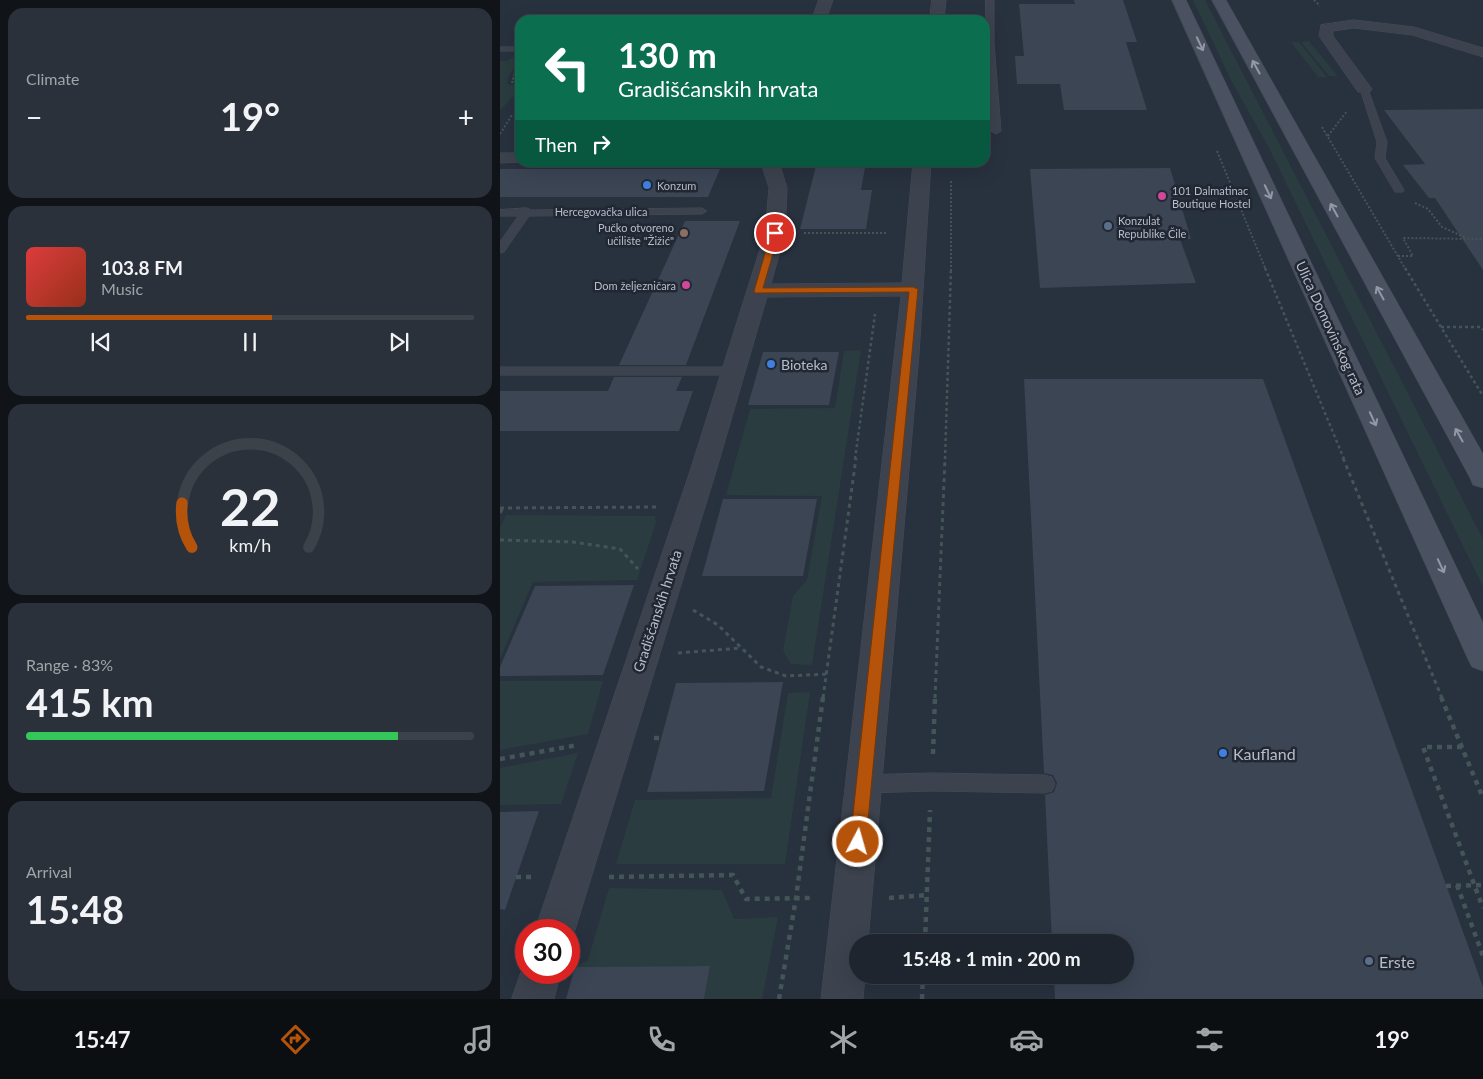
<!DOCTYPE html>
<html lang="en">
<head>
<meta charset="utf-8">
<style>
  body { margin:0; font-family:Lato,sans-serif; background:#2b313a; color:#f1f3f6; height:100vh; display:flex; flex-direction:column; font-size:19px; white-space:nowrap }
  * { box-sizing:border-box; margin:0 }
  p { font-size:16px; color:#a1a5aa }
  .icon { flex:none; width:28px; height:28px; fill:none; stroke:currentColor; stroke-width:2; stroke-linecap:round; stroke-linejoin:round }
  .map { position:relative; flex:1; overflow:hidden }
  .details { display:flex; flex-direction:column; gap:8px; padding:8px; background:#101419; width:500px }
  .details>* { flex:none }
  .top-card { position:absolute; left:15px; top:15px; width:475px; height:152px; border-radius:15px; box-shadow:0 5px 20px #0002,0 0 0 1px #3c424a; background:#0b6e4f; color:#fff; overflow:hidden }
  .speed { position:absolute; left:15px; top:919px; display:flex; gap:10px; font-size:25px; font-weight:700; text-align:center }
  .speed>* { display:grid; place-content:center; width:65px; height:65px; border-radius:50%; background:#1e252e; box-shadow:0 5px 20px #0002,0 0 0 1px #3c424a; line-height:1 }
  .speed .limit { border:8px solid #d22; background:#fff; color:#111 }
  .pin { position:absolute; display:grid; place-items:center; width:42px; height:42px; color:#fff; margin:-21px; border:2px solid #fff; border-radius:50%; box-shadow:0 1px 5px #0007 }
  .me { position:absolute; width:55px; margin:-28px; rotate:6deg; stroke-linejoin:round; filter:drop-shadow(0 0 4px #0008) }
  .turn { display:flex; align-items:center; gap:18px; height:105px; padding:0 20px; font-size:22px }
  .turn .icon { width:65px; height:65px; stroke-width:2.5 }
  .turn b { display:block; font-size:35px; line-height:42px }
  .then { display:flex; align-items:center; height:48px; padding:0 20px; background:#0003; gap:10px; font-size:19px }
  .big { font-size:38px; font-weight:700; line-height:1.1 }
  .details .card { flex:1; display:flex; flex-direction:column; justify-content:center; gap:8px; min-width:0; padding:0 18px; border-radius:15px; background:#2b313a }
  .details .dial { align-items:center; gap:0 }
  .dial svg { height:130px; overflow:visible; fill:none; stroke:#3c424a; stroke-width:7; stroke-linecap:round; text-anchor:middle }
  .dial text { fill:#f1f3f6; stroke:none }
  .song { display:flex; align-items:center; gap:15px }
  .cover { width:60px; height:60px; border-radius:8px; background:linear-gradient(135deg,hsl(0 70% 55%),hsl(10 70% 35%)) }
  .played { height:5px; border-radius:2px; background:linear-gradient(90deg,#b45309 55%,#3c424a 55%) }
  .keys { display:flex; justify-content:space-around; direction:ltr }
  .heat { display:flex; justify-content:space-between; align-items:center; font-size:28px; direction:ltr }
  .charge { height:8px; border-radius:4px; background:linear-gradient(90deg,#34c759 83%,#3c424a 0) }
  .trip { position:absolute; left:349px; top:934px; width:285px; height:50px; border-radius:25px; background:#1e252e; box-shadow:0 5px 20px #0002,0 0 0 1px #3c424a; font-weight:700; line-height:50px; text-align:center }
  .dock { display:flex; height:80px; justify-content:space-around; align-items:center; background:#0c0f12; color:#a1a5aa }
  .dock .icon { width:35px; height:35px }
  .dock .active { color:#b45309 }
  .dock b { font-size:22px; color:#f1f3f6 }
  main { display:flex; flex:1; min-height:0 }
  .map>svg:first-child { display:block }
  .green { fill:#2a3c3f }
  .building { fill:#3b4554 }
  .lines { fill:none; stroke-linecap:round; stroke-linejoin:round }
  .lane-casing { stroke:#454c57; stroke-width:1 }
  .street-casing { stroke:#454c57; stroke-width:1 }
  .secondary-casing { stroke:#454c57; stroke-width:1 }
  .path-far3 { stroke:#435557; stroke-width:2; stroke-dasharray:2 2; stroke-linecap:butt }
  .path-far2 { stroke:#435557; stroke-width:2.5; stroke-dasharray:3 3; stroke-linecap:butt }
  .path-far1 { stroke:#435557; stroke-width:3; stroke-dasharray:4 4; stroke-linecap:butt }
  .path { stroke:#435557; stroke-width:4.5; stroke-dasharray:5 5; stroke-linecap:butt }
  .lane { fill:#3c434e; fill-rule:evenodd }
  .street { fill:#3c434e; fill-rule:evenodd }
  .secondary { fill:#4a5261; fill-rule:evenodd }
  .oneway { stroke:#9298a5 }
  .route { fill:#b45309; stroke:#753606 }
  .shop-dot { fill:#3f7fe0; stroke:#212833; stroke-width:2 }
  .hotel-dot { fill:#d1479c; stroke:#212833; stroke-width:2 }
  .service-dot { fill:#5c6f8a; stroke:#212833; stroke-width:2 }
  .education-dot { fill:#8d6e63; stroke:#212833; stroke-width:2 }
  .labels { text-anchor:middle; dominant-baseline:central; stroke-width:5; stroke-linejoin:round; paint-order:stroke }
  .far-poi-label { font-size:11px; fill:#b8bec9; stroke:#212833; text-anchor:start }
  .far-street-label { font-size:11px; fill:#b8bec9; stroke:#212833 }
  .street-label { font-size:14px; fill:#b8bec9; stroke:#212833 }
  .poi-label { font-size:14px; fill:#b8bec9; stroke:#212833; text-anchor:start }
  .near-poi-label { font-size:16px; fill:#b8bec9; stroke:#212833; text-anchor:start }
</style>
</head>
<body>
<main>
<section class="details">
<div class="card"><p>Climate</p>
<div class="heat"><a>−</a><b class="big">19°</b><a>+</a></div>
</div>
<div class="card">
<div class="song"><i class="cover"></i><div><b>103.8 FM</b><p>Music</p></div></div>
<div class="played"></div>
<div class="keys"><svg class="icon" aria-label="previous" viewBox="0 0 24 24"><path d="M18 5L8 12l10 7zM5 5v14"/></svg><svg class="icon" aria-label="pause" viewBox="0 0 24 24"><path d="M8 5v14M16 5v14"/></svg><svg class="icon" aria-label="next" viewBox="0 0 24 24"><path d="M6 5l10 7-10 7zM19 5v14"/></svg></div>
</div>
<div class="card dial"><svg viewBox="0 0 100 80">
<path d="M14 69A42 42 0 1 1 86 69"/>
<path d="M14 69A42 42 0 0 1 8 42" stroke="#b45309"/>
<text x="50" y="56" font-size="32" font-weight="700">22</text>
<text x="50" y="72" font-size="11">km/h</text>
</svg></div>
<div class="card"><p>Range · 83%</p><b class="big">415 km</b><div class="charge"></div></div>
<div class="card"><p>Arrival</p><b class="big">15:48</b></div>
</section>
<div class="map">
<svg width="983" height="999" viewBox="0 0 983 999">
  <rect width="100%" height="100%" fill="#28313e"/>
  <path class="green" d="M693,0h12l278,539v48l-216,-443 -35,-62z
    M809,41l29,35h-9l-28,-34z
    M791,42h8l28,35h-9z
    M13,57h7v5l-11,13 -2,9 13,2v4l-20,20v-49h6z
    M361,350l-49,315 -21,-1 -8,-13 10,-55 14,-16 15,-84 -96,-1 24,-86 85,-1 9,-57z
    M6,515l149,1 1,7 -19,57 -104,2 -33,77v-131z
    M0,681h103l-15,53 -88,16z
    M310,692l-25,172h-169l19,-64 136,-2 17,-105z
    M78,753l-17,51 -61,1v-37z
    M109,888l113,2 12,29 44,-2 -16,82h-58l6,-33 -135,1 13,-7z"/>
  <path class="building" d="M574,0h49l14,42h-11l21,68h-83l-4,-26h-43l-2,-28h9l-5,-52h56z
    M983,109v161l-48,-72h-6l-26,-33 22,-1 -41,-54z
    M317,162h49l-5,28h11l-6,39h-66z
    M670,168l21,71h-11l16,44 -156,5 -10,-119z
    M0,169h220l-12,28h-208z
    M185,221h55l-54,144h-67z
    M263,352h76l-10,53h-81z
    M114,377h68l-6,14h17l-14,40h-179v-40h108z
    M524,379h239l220,608v12h-428l-1,-24h71v-33h-73l-7,-147 9,-3 3,-9 -4,-8 -9,-2z
    M223,499h94l-14,77h-101z
    M134,585l-31,90 -103,1v-9l35,-81z
    M283,682l-19,109 -117,1 29,-109z
    M39,811l-34,99 -5,-1v-97z
    M210,966l-6,33h-138l9,-32z"/>
  <g class="lines">
    <g class="lane-casing">
      <path id="lane" d="M486,0h8v43l7,88 -5,3 -5,-3 -5,-88z
        M0,47h20v4h-20z
        M864,86l4,3 19,53 -2,16 19,32 -1,2h-8l-20,-34 2,-16 -17,-53z
        M27,208l4,2 171,-2 5,3 -5,3 -173,2 -25,36 -4,1v-11l18,-26h-18v-6z
        M0,367h233l6,4 -6,4h-233z
        M431,773l114,2 7,2 3,7 -3,7 -7,2 -114,-2 -67,2 -7,-2 -3,-7 3,-7 7,-2z"/>
    </g>
    <g class="street-casing">
      <path id="street" d="M319,0h14l-7,20h-14z
        M432,0h14l-2,20h-14z
        M854,20l60,7 69,21v9l-71,-22 -58,-7 -21,3v5l39,53 -2,3h-12l-39,-56 2,-11z
        M0,153h20v9h3l-23,1z
        M261,162h18l8,26 -2,45 -14,51 131,-1 11,-121h18l-12,192 -51,588h-10v33h7l-2,24h-42l80,-703 -134,1 -50,171 -142,462 -6,14v-14h-34l156,-462 74,-235 4,-45z
        M26,958v14h35l-7,27h-42z"/>
    </g>
    <g class="secondary-casing">
      <path id="secondary" d="M672,0h14l297,623v48l-11,-4 -5,-10z
        M712,0h14l257,454v34l-10,-3 -3,-7z"/>
    </g>
    <path class="path-far3" d="M814,0l6,6
      M16,70l-4,12 8,2
      M822,127l84,143
      M0,134l12,-19
      M828,136l19,-25
      M717,151l49,119
      M451,181v89
      M915,203l13,6 14,18 24,11
      M304,233h83
      M898,256h15l-10,-18 80,1"/>
    <path class="path-far2" d="M765,268l79,191
      M905,268l78,128
      M941,327h40l2,3
      M355,459l20,-145
      M445,459l6,-191"/>
    <path class="path-far1" d="M843,458l99,240
      M0,508l159,-1
      M0,513l3,-5
      M0,540l73,2 47,7 18,20
      M193,610l25,15 43,42 25,9 41,-2
      M178,653l63,-5
      M323,698l33,-240
      M435,698l10,-240"/>
    <path class="path" d="M941,697l42,101
      M154,738h7
      M962,747h-39l60,161
      M433,754l2,-57
      M0,759l78,-14
      M16,877h17
      M109,877l124,-2 13,24 67,-1
      M957,885l26,71
      M946,886l37,-1
      M389,898l38,-3
      M425,942l5,-132
      M279,999l17,-101 27,-201
      M422,999l1,-24"/>
    <use href="#lane" class="lane"/>
    <use href="#street" class="street"/>
    <use href="#secondary" class="secondary"/>
  </g>
  <defs><path id="oneway-shaft" d="M-6 0H5M1.5-3L5.5 0L1.5 3" fill="none" stroke-width="1.6" stroke-linecap="round" stroke-linejoin="round" transform="scale(1.25)"/></defs>
  <g class="oneway">
    <use href="#oneway-shaft" transform="translate(700 44) rotate(65)"/>
    <use href="#oneway-shaft" transform="translate(756 67) rotate(-119)"/>
    <use href="#oneway-shaft" transform="translate(768 192) rotate(65)"/>
    <use href="#oneway-shaft" transform="translate(834 210) rotate(-119)"/>
    <use href="#oneway-shaft" transform="translate(880 293) rotate(-119)"/>
    <use href="#oneway-shaft" transform="translate(873 419) rotate(65)"/>
    <use href="#oneway-shaft" transform="translate(959 435) rotate(-119)"/>
    <use href="#oneway-shaft" transform="translate(941 566) rotate(65)"/>
  </g>
  <path class="route" d="M275,230l4,3 -16,55 150,-1 5,2 -52,553 -3,5 -5,3 -6,-3 -2,-5 59,-550 -154,1 -1,-2 17,-58z"/>
  <g class="shop-dot">
    <circle cx="147" cy="185" r="5"/>
    <circle cx="271" cy="364" r="5"/>
    <circle cx="723" cy="753" r="5"/>
  </g>
  <g class="hotel-dot">
    <circle cx="662" cy="196" r="5"/>
    <circle cx="186" cy="285" r="5"/>
  </g>
  <g class="service-dot">
    <circle cx="608" cy="226" r="5"/>
    <circle cx="869" cy="961" r="5"/>
  </g>
  <circle class="education-dot" cx="184" cy="233" r="5"/>
  <g class="labels">
    <g class="far-poi-label">
      <text x="157" y="185">Konzum</text>
      <text x="672" y="190">101 Dalmatinac<tspan x="672" dy="13">Boutique Hostel</tspan></text>
      <text x="618" y="220">Konzulat<tspan x="618" dy="13">Republike Čile</tspan></text>
      <text x="174" y="227" text-anchor="end">Pučko otvoreno<tspan x="174" dy="13">učilište "Žižić"</tspan></text>
      <text x="176" y="285" text-anchor="end">Dom željezničara</text>
    </g>
    <g class="far-street-label">
      <text x="101" y="211">Hercegovačka ulica</text>
    </g>
    <g class="street-label">
      <text transform="translate(831 328) rotate(65)">Ulica Domovinskog rata</text>
      <text transform="translate(157 611) rotate(-72)">Gradišćanskih hrvata</text>
    </g>
    <g class="poi-label">
      <text x="281" y="364">Bioteka</text>
    </g>
    <g class="near-poi-label">
      <text x="733" y="753">Kaufland</text>
      <text x="879" y="961">Erste</text>
    </g>
  </g>
</svg>
<div class="speed"><div class="limit">30</div></div>
<div class="pin" style="left:275px;top:233px;background:#d93025"><svg class="icon" aria-label="arrive" viewBox="0 0 24 24"><path d="M6 21V4h12l-3 4 3 4H6"/></svg></div>
<svg class="me" style="left:358px;top:842px" viewBox="-20 -20 40 40"><circle r="17" fill="#b45309" stroke="#fff" stroke-width="3"/><path d="M0-11L8 9 0 5-8 9z" fill="#fff"/></svg>
<div class="trip">15:48 · 1 min · 200 m</div>
<div class="top-card">
<div class="turn"><svg class="icon" aria-label="left" viewBox="0 0 24 24"><path d="M17 20v-9H6M10 6l-5 5 5 5"/></svg><div><b>130 m</b>Gradišćanskih hrvata</div></div>
<div class="then">Then<svg class="icon" aria-label="right" viewBox="0 0 24 24"><path d="M7 20v-9h11M14 6l5 5-5 5"/></svg></div>
</div>
</div>
</main>
<nav class="dock">
<b>15:47</b>
<svg class="icon active" aria-label="directions" viewBox="0 0 24 24"><path d="M12 3l9 9-9 9-9-9zM9 14v-3h6M13 9l2 2-2 2"/></svg>
<svg class="icon" aria-label="music" viewBox="0 0 24 24"><path d="M9 18V5l10-2v13"/><circle cx="6" cy="18" r="3"/><circle cx="16" cy="16" r="3"/></svg>
<svg class="icon" aria-label="phone" viewBox="0 0 24 24"><path d="M5 4h4l2 5-3 2q2 4 5 5l2-3 5 2v4C11 20 4 13 5 4z"/></svg>
<svg class="icon" aria-label="climate" viewBox="0 0 24 24"><path d="M12 3v18M4 7l16 10M4 17L20 7"/></svg>
<svg class="icon" aria-label="car" viewBox="0 0 24 24"><path d="M5 17H2v-5l4-1 3-4h7l3 4 3 1v5h-3M9 17h6M6 11h13"/><circle cx="7" cy="17" r="2"/><circle cx="17" cy="17" r="2"/></svg>
<svg class="icon" aria-label="filters" viewBox="0 0 24 24"><path d="M4 7h16M4 17h16"/><circle cx="9" cy="7" r="2"/><circle cx="15" cy="17" r="2"/></svg>
<b>19°</b>
</nav>
</body>
</html>
